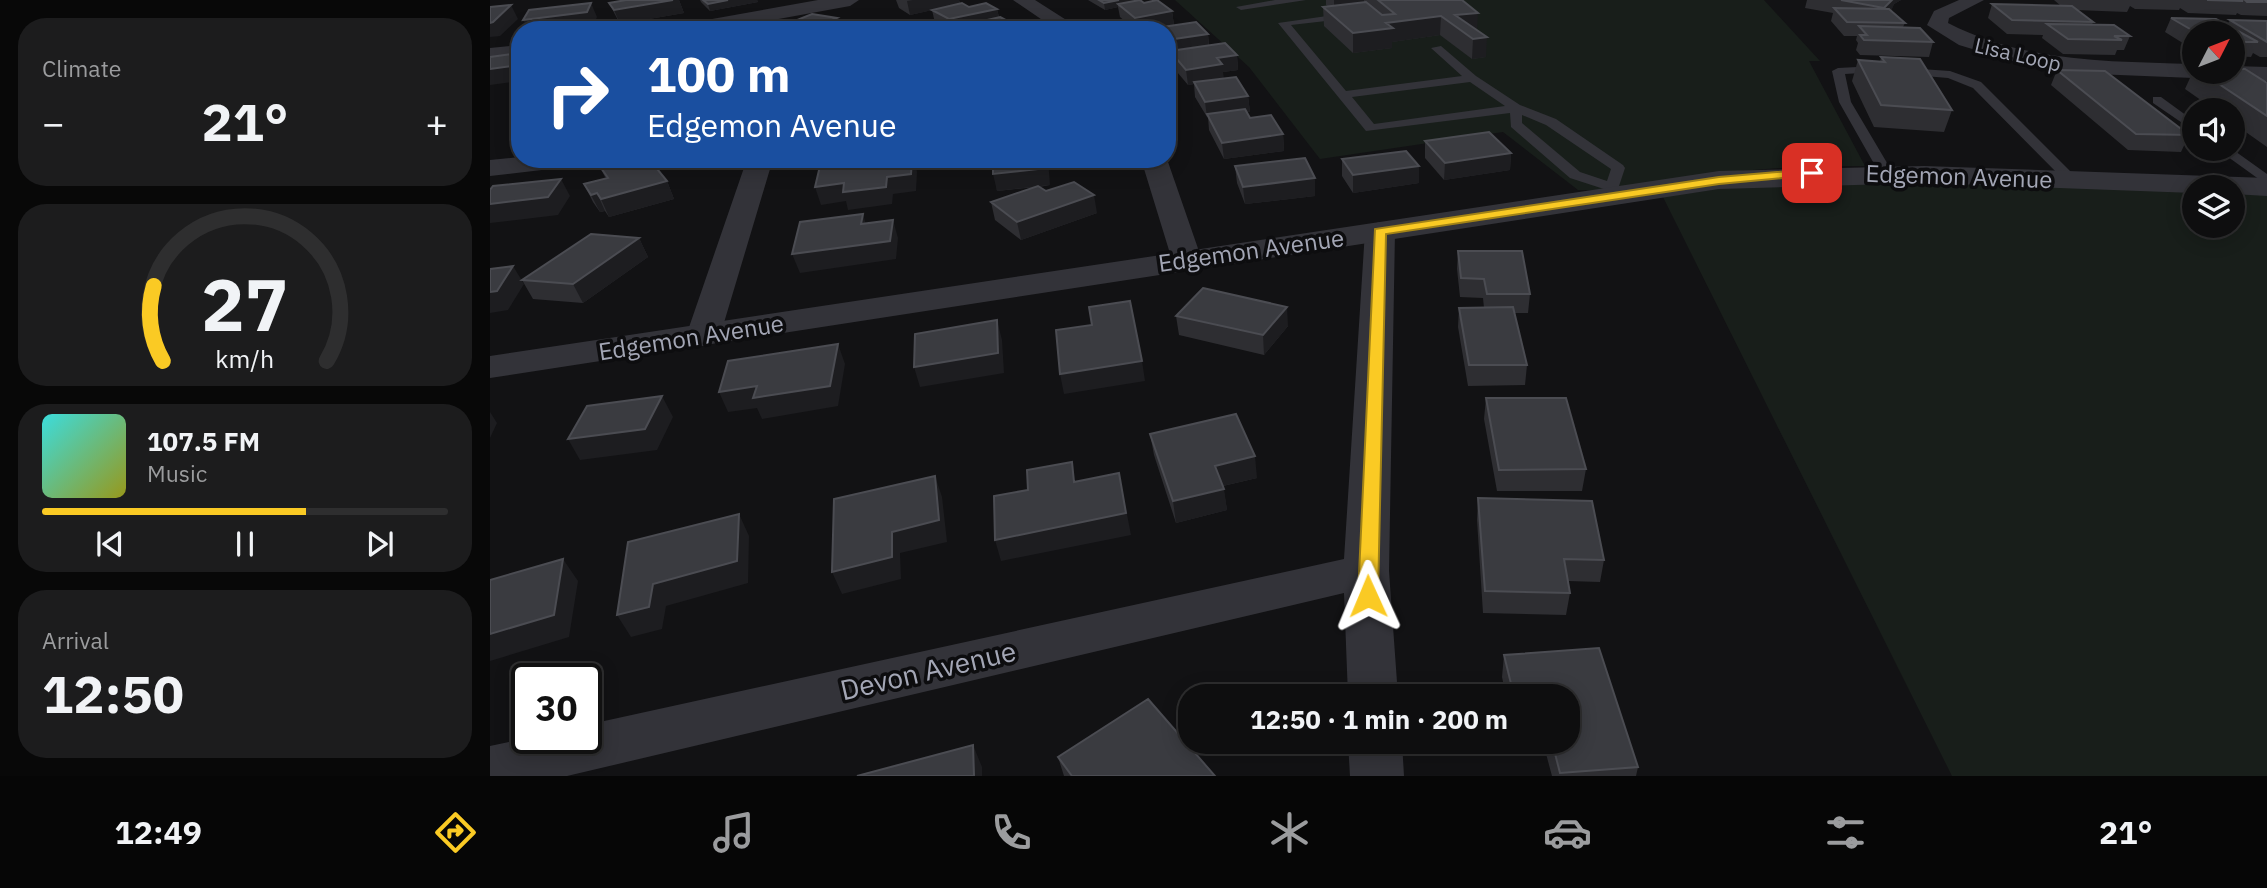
<!DOCTYPE html>
<html lang="en">
<head>
<meta charset="utf-8">
<style>
  body { margin:0; font-family:"IBM Plex Sans",sans-serif; background:#1c1c1d; color:#f1f3f6; height:100vh; display:flex; flex-direction:column; font-size:26px; white-space:nowrap }
  * { box-sizing:border-box; margin:0 }
  p { font-size:23px; color:#9b9c9e }
  .icon { flex:none; width:38px; height:38px; fill:none; stroke:currentColor; stroke-width:2; stroke-linecap:round; stroke-linejoin:round }
  .map { position:relative; flex:1; overflow:hidden }
  .panel { display:flex; flex-direction:column; gap:18px; padding:18px; background:#080808; width:490px }
  .panel>* { flex:none }
  .top-card { position:absolute; left:21px; top:21px; width:665px; height:147px; border-radius:28px; box-shadow:0 4px 18px #0003,0 0 0 2px #2e2e2f; background:#1a4fa0; color:#fff; overflow:hidden }
  .needle { width:46px; rotate:48deg }
  .controls { position:absolute; left:1692px; top:21px; display:grid; gap:14px }
  .controls a { display:grid; place-items:center; width:63px; height:63px; border-radius:50%; background:#0e0e0f; box-shadow:0 4px 18px #0003,0 0 0 2px #2e2e2f; font-size:35px }
  .speed { position:absolute; left:21px; top:663px; display:flex; gap:14px; font-size:35px; font-weight:700; text-align:center }
  .speed>* { display:grid; place-content:center; width:91px; height:91px; border-radius:50%; background:#0e0e0f; box-shadow:0 4px 18px #0003,0 0 0 2px #2e2e2f; line-height:1 }
  .speed .limit { border:4px solid #111; border-radius:10px; background:#fff; color:#111 }
  .pin { position:absolute; display:grid; place-items:center; width:60px; height:60px; color:#fff; margin:-30px; border-radius:14px; box-shadow:0 4px 10px #0006 }
  .me { position:absolute; width:77px; margin:-38px; rotate:359deg; stroke-linejoin:round; filter:drop-shadow(0 0 5px #0008) }
  .turn { display:flex; align-items:center; gap:24px; height:147px; padding:0 21px; font-size:32px }
  .turn .icon { width:91px; height:91px; stroke-width:2.5 }
  .turn b { display:block; font-size:49px; line-height:60px }
  .big { font-size:52px; font-weight:800; line-height:1.1 }
  .panel .card { flex:1; display:flex; flex-direction:column; justify-content:center; gap:10px; min-width:0; padding:0 24px; border-radius:28px; background:#1c1c1d }
  .panel .dial { align-items:center; gap:0 }
  .dial svg { height:182px; overflow:visible; fill:none; stroke:#2e2e2f; stroke-width:7; stroke-linecap:round; text-anchor:middle }
  .dial text { fill:#f1f3f6; stroke:none }
  .song { display:flex; align-items:center; gap:21px }
  .cover { width:84px; height:84px; border-radius:10px; background:linear-gradient(135deg,hsl(180 70% 55%),hsl(60 70% 35%)) }
  .played { height:7px; border-radius:4px; background:linear-gradient(90deg,#faca24 65%,#2e2e2f 65%) }
  .keys { display:flex; justify-content:space-around; direction:ltr }
  .heat { display:flex; justify-content:space-between; align-items:center; font-size:38px; direction:ltr }
  .trip { position:absolute; left:688px; top:684px; width:402px; height:70px; border-radius:28px; background:#0e0e0f; box-shadow:0 4px 18px #0003,0 0 0 2px #2e2e2f; font-weight:800; line-height:70px; text-align:center }
  .menu { display:flex; height:112px; justify-content:space-around; align-items:center; background:#060606; color:#9b9c9e }
  .menu .icon { width:49px; height:49px }
  .menu .selected { color:#faca24 }
  .menu b { font-size:32px; color:#f1f3f6 }
  main { display:flex; flex:1; min-height:0 }
  .map>svg:first-child { display:block }
  .green { fill:#181e1a }
  .lines { fill:none; stroke-linecap:round; stroke-linejoin:round }
  .service { fill:#333339; fill-rule:evenodd }
  .minor { fill:#333339; fill-rule:evenodd }
  .tertiary { fill:#333339; fill-rule:evenodd }
  .wall { fill:#2e2e32 }
  .shaded-wall { fill:#1d1d20 }
  .building { fill:#3a3b40; stroke:#4b4c52; stroke-width:2 }
  .route { fill:#faca24; stroke:#a28317; stroke-width:2 }
  .labels { text-anchor:middle; dominant-baseline:central; stroke-width:7; stroke-linejoin:round; paint-order:stroke }
  .far-street-label { font-size:21px; fill:#a3a6b5; stroke:#0d0d0f }
  .street-label { font-size:24px; fill:#a3a6b5; stroke:#0d0d0f }
  .near-street-label { font-size:28px; fill:#a3a6b5; stroke:#0d0d0f }
</style>
</head>
<body>
<main>
<section class="panel">
<div class="card"><p>Climate</p>
<div class="heat"><a>−</a><b class="big">21°</b><a>+</a></div>
</div>
<div class="card dial"><svg viewBox="0 0 100 80">
<path d="M14 69A42 42 0 1 1 86 69"/>
<path d="M14 69A42 42 0 0 1 10 36" stroke="#faca24"/>
<text x="50" y="56" font-size="32" font-weight="700">27</text>
<text x="50" y="72" font-size="11">km/h</text>
</svg></div>
<div class="card">
<div class="song"><i class="cover"></i><div><b>107.5 FM</b><p>Music</p></div></div>
<div class="played"></div>
<div class="keys"><svg class="icon" aria-label="previous" viewBox="0 0 24 24"><path d="M18 5L8 12l10 7zM5 5v14"/></svg><svg class="icon" aria-label="pause" viewBox="0 0 24 24"><path d="M8 5v14M16 5v14"/></svg><svg class="icon" aria-label="next" viewBox="0 0 24 24"><path d="M6 5l10 7-10 7zM19 5v14"/></svg></div>
</div>
<div class="card"><p>Arrival</p><b class="big">12:50</b></div>
</section>
<div class="map">
<svg width="1777" height="776" viewBox="0 0 1777 776">
  <rect width="100%" height="100%" fill="#121214"/>
  <path class="green" d="M685,0h589l56,61h-11l56,105h-56l-97,7 -113,17h-21l-75,-58 -183,27 -71,-92z
    M1400,180l304,12v34h39v-33l34,2v581h-315l-289,-579 62,-9z"/>
  <g class="lines">
    <path class="service" d="M785,0h31l-65,10 -5,-3z
      M858,13l5,3 -1,2 -61,7 55,66 116,-15 -31,-28 10,-2 35,30 44,29 36,14 67,46 2,3 -6,18 9,9 -2,3h-10l-9,-8 -37,-12 -59,-51 -1,-14 -144,18 -88,-108zM980,82l35,24 -131,18 -22,-27zM1032,115l24,10 65,44 -4,12 -27,-9 -58,-49z
      M1387,66l73,5 31,11 98,98 -7,4 -5,-1 -94,-95 -25,-10 -71,-6 -32,2 6,28 42,71 -12,3 -42,-74 -7,-31 6,-3z
      M1663,97h8l33,24v10l-41,-28z
      M1727,149h15l35,25v11z"/>
    <path class="minor" d="M328,0h41l-9,6 -131,24h-45l10,-6z
      M523,0h22l47,30h-25z
      M1469,0h25l-35,18 -1,5c78,40 161,38 246,41v8h39v-6l34,1v14l-172,-7 -66,-8 -70,-21 -32,-20 7,-14z
      M30,45v12l-30,3v-12z
      M30,157v2h60l-4,6 -9,2 -77,9v-16z
      M257,159h26l-53,177 -5,7 -12,3 -12,-3 -5,-7z
      M651,159h26l35,101 -4,7 -11,2 -11,-2 -4,-7z
      M890,222l10,3 5,6 -6,340 9,125h-50l-4,-103 -777,183h-77v-30l37,-8h59v-13l758,-166 21,-328 5,-6z
      M858,742h54l2,34h-54z"/>
    <path class="tertiary" d="M1434,166l343,12v18l-34,-2v-7h-39v6l-270,-10 -205,6 -1229,189v-22l1229,-185z"/>
  </g>
  <path class="wall" d="M136,0h53l5,13 -64,11 -11,-21z
    M210,0h57l1,2 -48,9 -9,-9z
    M406,0h63l1,3 9,4 28,2 2,8 25,13h-78l-11,-7 -3,-13 -22,5 -11,-7z
    M598,0h53l3,3 28,8 2,14 -18,3 52,6 1,11 28,10 1,15 -15,2v6l25,18 2,16h-3l3,6 33,16 1,17 -60,8 -15,-29 -1,-13h-1l-12,-20 -1,-13 -6,1 -16,-19 -5,-36h-32l-15,-13 -2,-10 -13,3z
    M836,0h136l15,30 9,27 -14,2 -32,-24 -48,7v6l-39,5 -29,-27 -1,-19h6l-3,-2z
    M1317,0h94l-7,4 -3,6 14,13 -2,4 30,15 -4,15 -69,-2 -4,-5 2,-7 -2,-3 1,-4h-13l-13,-15 2,-8 -28,-5z
    M1564,0h213v16l-26,-1 -4,-2 -1,2 -48,-2 -8,-5 -1,2 -44,-1 -5,-3 -3,6 -51,-2 17,12 -1,3 38,11 -6,14h-7l-2,5 -52,-1 -21,-16 1,-3 -36,-1 -19,-16 4,-14 69,2z
    M1681,18l56,7 3,-5 37,1v36h-7l-7,-4 -2,4 -18,-1v-23h-39v17l-29,-18z
    M349,25l-11,5h-45l-1,-4z
    M1391,57l71,53 -8,22 -70,-5 -22,-46 6,-21 22,2z
    M1704,69v3h39l34,11v64l-34,-24v-13h-18l-30,-21z
    M1567,70l132,65 -8,17 -53,-2 -77,-65z
    M935,141l86,12 -1,17 -66,10 -19,-22z
    M503,159l57,26 -11,2 7,4 51,22 -76,27 -26,-20 -4,-18 45,-15 -39,4z
    M852,159l77,24 -66,10 -11,-17z
    M109,165l68,16 7,18 -65,18 -4,-6 -5,1 -7,-10 -9,-18 22,-5z
    M745,166l80,12v18l-70,8 -8,-21z
    M149,238l9,19 -65,46 -50,-4 -11,-19z
    M968,251l72,43 -2,19h-14l13,52 -2,20 -57,1 -10,-59 1,-19h25l-1,-10 -23,-1 -3,-28z
    M686,316l112,10 -24,29 -85,-20z
    M996,398l100,71 -4,22h-85l-13,-72z
    M660,434l107,44 -34,8 4,24 -51,13 -22,-68z
    M988,498l126,62 -4,22 -32,-1 2,12 -4,22 -83,-2 -6,-93z
    M1109,648l39,119 -2,9h-84l-7,-26 -26,1 -2,-9h51v-46h-62l-4,-19 2,-22z
    M568,757l157,19h-151z"/>
  <path class="shaded-wall" d="M183,0h6l5,13 -64,11 -6,-14z
    M238,0h29l1,2 -48,9 -2,-7z
    M423,0h46l1,4 -50,11 -3,-14z
    M629,0h19l-20,4v3l-13,3 -1,-7z
    M844,0h30v8l-30,3z
    M1400,0h11l-7,4 -2,5 -12,12 4,-13z
    M101,3l6,14 -4,9 -30,4h-35l-5,-10z
    M21,5l7,14 -18,17 -10,1v-14z
    M507,9l3,13 -30,2 1,5 -19,1 -3,-11z
    M682,11l2,14 -27,5h-10l-2,-12z
    M988,13l-1,19 -22,-17z
    M951,16l-1,19 -48,7v6l-39,5v-20l33,-10z
    M347,18l2,7 -11,5h-20z
    M718,34l1,15 -39,2 1,3 -4,1v-15z
    M997,37l-1,20 -14,2 1,-20z
    M747,55l1,15 -15,2 1,7 -30,3v2l-6,1 -2,-15 31,-12z
    M30,65v16l-30,4v-16z
    M758,96l2,16 -41,5 -2,-3 1,3h-1l-2,-15z
    M793,134l1,17 -60,8 -2,-16z
    M1021,153l-1,17 -66,10 1,-17z
    M343,159h47l-42,14z
    M422,159h2l3,13 -1,19 -23,3 -1,10 -44,6 -2,-9 -25,4 -6,-18 72,-10z
    M556,159h2l2,26 -53,6 -4,-17z
    M929,166v17l-66,10v-18z
    M825,178v18l-70,8 -2,-17z
    M71,179l9,17 -12,19 -68,8v-19z
    M177,181l7,18 -65,18 -8,-18z
    M107,193l8,18 -5,1 -9,-17z
    M604,195l3,18 -76,27 -4,-18z
    M373,214l5,18 -7,-8z
    M403,220l5,18 -2,21 -96,14 -8,-19z
    M149,238l9,19 -65,46 -10,-19z
    M23,266l11,18 -16,26 -18,3v-21z
    M797,307l1,19 -24,29 -1,-20z
    M507,320l5,20 2,33 -84,14 -6,-20z
    M348,344l7,20 -7,42 -76,13 -5,-11 -29,4 -9,-20z
    M652,361l3,20 -81,13 -4,-20z
    M172,396l11,21 -16,33 -77,10 -12,-21z
    M0,412l7,11 -7,15z
    M765,456l2,22 -39,9 -3,-21z
    M629,473l12,62 -130,26 -6,-21z
    M445,476l7,21 5,45 -47,11 1,26 -59,15 -10,-22 60,-40z
    M734,489l3,21 -51,13 -3,-22z
    M249,514l10,22 -1,47 -82,23 -4,23 -31,8 -14,-22 36,-31z
    M73,559l15,22 -9,56 -79,24v-27z
    M483,745l9,22v9h-8z"/>
  <path class="building" d="M136,0h47l-59,10 -5,-7z
    M213,0h25l-20,4z
    M609,0h20l-15,3z
    M650,0l4,3 13,-3 15,11 -37,7 -17,-14z
    M888,0h84l16,13 -23,2 32,22 -14,2 -32,-23 -55,7 7,5 -40,5 -30,-26 43,-5 16,13 13,-1z
    M1351,0h51l-8,8z
    M1717,0h34l2,1z
    M1755,0h22v2h-20z
    M101,3l-4,9 -64,8 6,-10z
    M472,3l7,4 17,-4 11,6 -48,10 -17,-9z
    M1502,4l80,2 21,16 -81,-2z
    M21,5l-18,17 -3,1v-16z
    M1344,8l55,1 16,14 -58,-1z
    M322,14l25,4 -29,12 -26,-4z
    M510,17l24,13h-44l-10,-6z
    M1681,18l45,1 42,23h-25v-9h-36z
    M1740,20l37,1v21z
    M706,22l12,12 -41,6v-10l-18,-1z
    M1557,24l67,1 16,11h-16l8,4 -54,-1z
    M1369,26l61,2 13,14 -69,-2 -4,-5h7z
    M377,27l5,3h-17z
    M735,43l12,12 -20,3 5,6 -36,6 -16,-19z
    M30,53v12l-30,4v-12z
    M1391,57l39,2 32,51 -71,-5 -23,-45 27,2z
    M1743,69h12l22,14v33l-66,-44h32z
    M1567,70l48,1 84,64 -53,-1z
    M746,77l12,19 -43,6 -11,-20z
    M755,109l5,9 21,-3 12,19 -61,9 -15,-29z
    M999,132l22,21 -66,10 -20,-22z
    M916,151l13,15 -66,9 -11,-16z
    M815,158l10,20 -72,9 -8,-21z
    M133,159h26l18,22 -66,18 -4,-6 -6,2 -7,-11 24,-6 -9,-13z
    M388,159h34l-1,15 -24,3 -1,10 -43,5 1,-9 -29,4 5,-21z
    M503,159h53v9l-53,6z
    M71,179l-13,18 -58,7v-14l3,-4z
    M584,182l20,13 -77,27 -26,-20 47,-16 8,5z
    M373,214l-2,10 32,-4 -3,21 -98,13 8,-32z
    M101,234l48,4 -66,46 -51,-4z
    M968,251h64l8,43h-43l-3,-15 -23,-1z
    M23,266l-16,25 -7,1v-23z
    M713,288l84,19 -24,28 -87,-19z
    M640,301l12,60 -82,13 -4,-44 36,-5 -3,-18z
    M1023,307l14,58h-58l-10,-57z
    M507,320l1,33 -84,14 1,-33z
    M348,344l-8,42 -77,12 4,-12 -38,6 9,-31z
    M172,396l-17,33 -77,10 19,-33z
    M996,398h80l20,71 -87,1z
    M746,414l19,42 -40,10 9,23 -51,12 -23,-67z
    M582,462l2,20 45,-9 7,40 -131,27 -1,-44 34,-6 -1,-20z
    M445,476l4,44 -47,12v25l-60,15 2,-73z
    M988,498l114,3 12,59 -40,-1 6,34 -85,-2z
    M249,514l-2,47 -84,23 -4,23 -32,8 11,-73z
    M73,559l-9,56 -64,19v-54z
    M1109,648l39,119 -78,6 -8,-31h16v-46h-54l-10,-41z
    M658,699l67,77h-143l-14,-19z
    M483,745l1,31h-117z"/>
  <path class="route" d="M1322,169l6,4 -2,2 -97,9 -333,50 -8,362 -3,5h-14l-3,-5 17,-367 344,-52z"/>
  <g class="labels">
    <g class="far-street-label">
      <text transform="translate(1528 54) rotate(13)">Lisa Loop</text>
    </g>
    <g class="street-label">
      <text transform="translate(1469 176) rotate(2)">Edgemon Avenue</text>
      <text transform="translate(761 250) rotate(-8)">Edgemon Avenue</text>
      <text transform="translate(201 337) rotate(-9)">Edgemon Avenue</text>
    </g>
    <g class="near-street-label">
      <text transform="translate(438 670) rotate(-13)">Devon Avenue</text>
    </g>
  </g>
</svg>
<div class="controls">
<a><svg class="needle" viewBox="-14 -14 28 28"><path d="M0-13l5 13h-10z" fill="#e53935"/><path d="M0 13l5-13h-10z" fill="#9b9c9e"/></svg></a>
<a><svg class="icon" aria-label="sound" viewBox="0 0 24 24"><path d="M4 9h4l5-4v14l-5-4H4zM17 9q2 3 0 6"/></svg></a>
<a><svg class="icon" aria-label="layers" viewBox="0 0 24 24"><path d="M12 4l9 5-9 5-9-5zM3 14l9 5 9-5"/></svg></a>
</div>
<div class="speed"><div class="limit">30</div></div>
<div class="pin" style="left:1322px;top:173px;background:#d93025"><svg class="icon" aria-label="arrive" viewBox="0 0 24 24"><path d="M6 21V4h12l-3 4 3 4H6"/></svg></div>
<svg class="me" style="left:878px;top:596px" viewBox="-20 -20 40 40"><path d="M0-17L14 15 0 8-14 15z" fill="#faca24" stroke="#fff" stroke-width="4"/></svg>
<div class="trip">12:50 · 1 min · 200 m</div>
<div class="top-card">
<div class="turn"><svg class="icon" aria-label="right" viewBox="0 0 24 24"><path d="M7 20v-9h11M14 6l5 5-5 5"/></svg><div><b>100 m</b>Edgemon Avenue</div></div>
</div>
</div>
</main>
<nav class="menu">
<b>12:49</b>
<svg class="icon selected" aria-label="directions" viewBox="0 0 24 24"><path d="M12 3l9 9-9 9-9-9zM9 14v-3h6M13 9l2 2-2 2"/></svg>
<svg class="icon" aria-label="music" viewBox="0 0 24 24"><path d="M9 18V5l10-2v13"/><circle cx="6" cy="18" r="3"/><circle cx="16" cy="16" r="3"/></svg>
<svg class="icon" aria-label="phone" viewBox="0 0 24 24"><path d="M5 4h4l2 5-3 2q2 4 5 5l2-3 5 2v4C11 20 4 13 5 4z"/></svg>
<svg class="icon" aria-label="climate" viewBox="0 0 24 24"><path d="M12 3v18M4 7l16 10M4 17L20 7"/></svg>
<svg class="icon" aria-label="car" viewBox="0 0 24 24"><path d="M5 17H2v-5l4-1 3-4h7l3 4 3 1v5h-3M9 17h6M6 11h13"/><circle cx="7" cy="17" r="2"/><circle cx="17" cy="17" r="2"/></svg>
<svg class="icon" aria-label="filters" viewBox="0 0 24 24"><path d="M4 7h16M4 17h16"/><circle cx="9" cy="7" r="2"/><circle cx="15" cy="17" r="2"/></svg>
<b>21°</b>
</nav>
</body>
</html>
